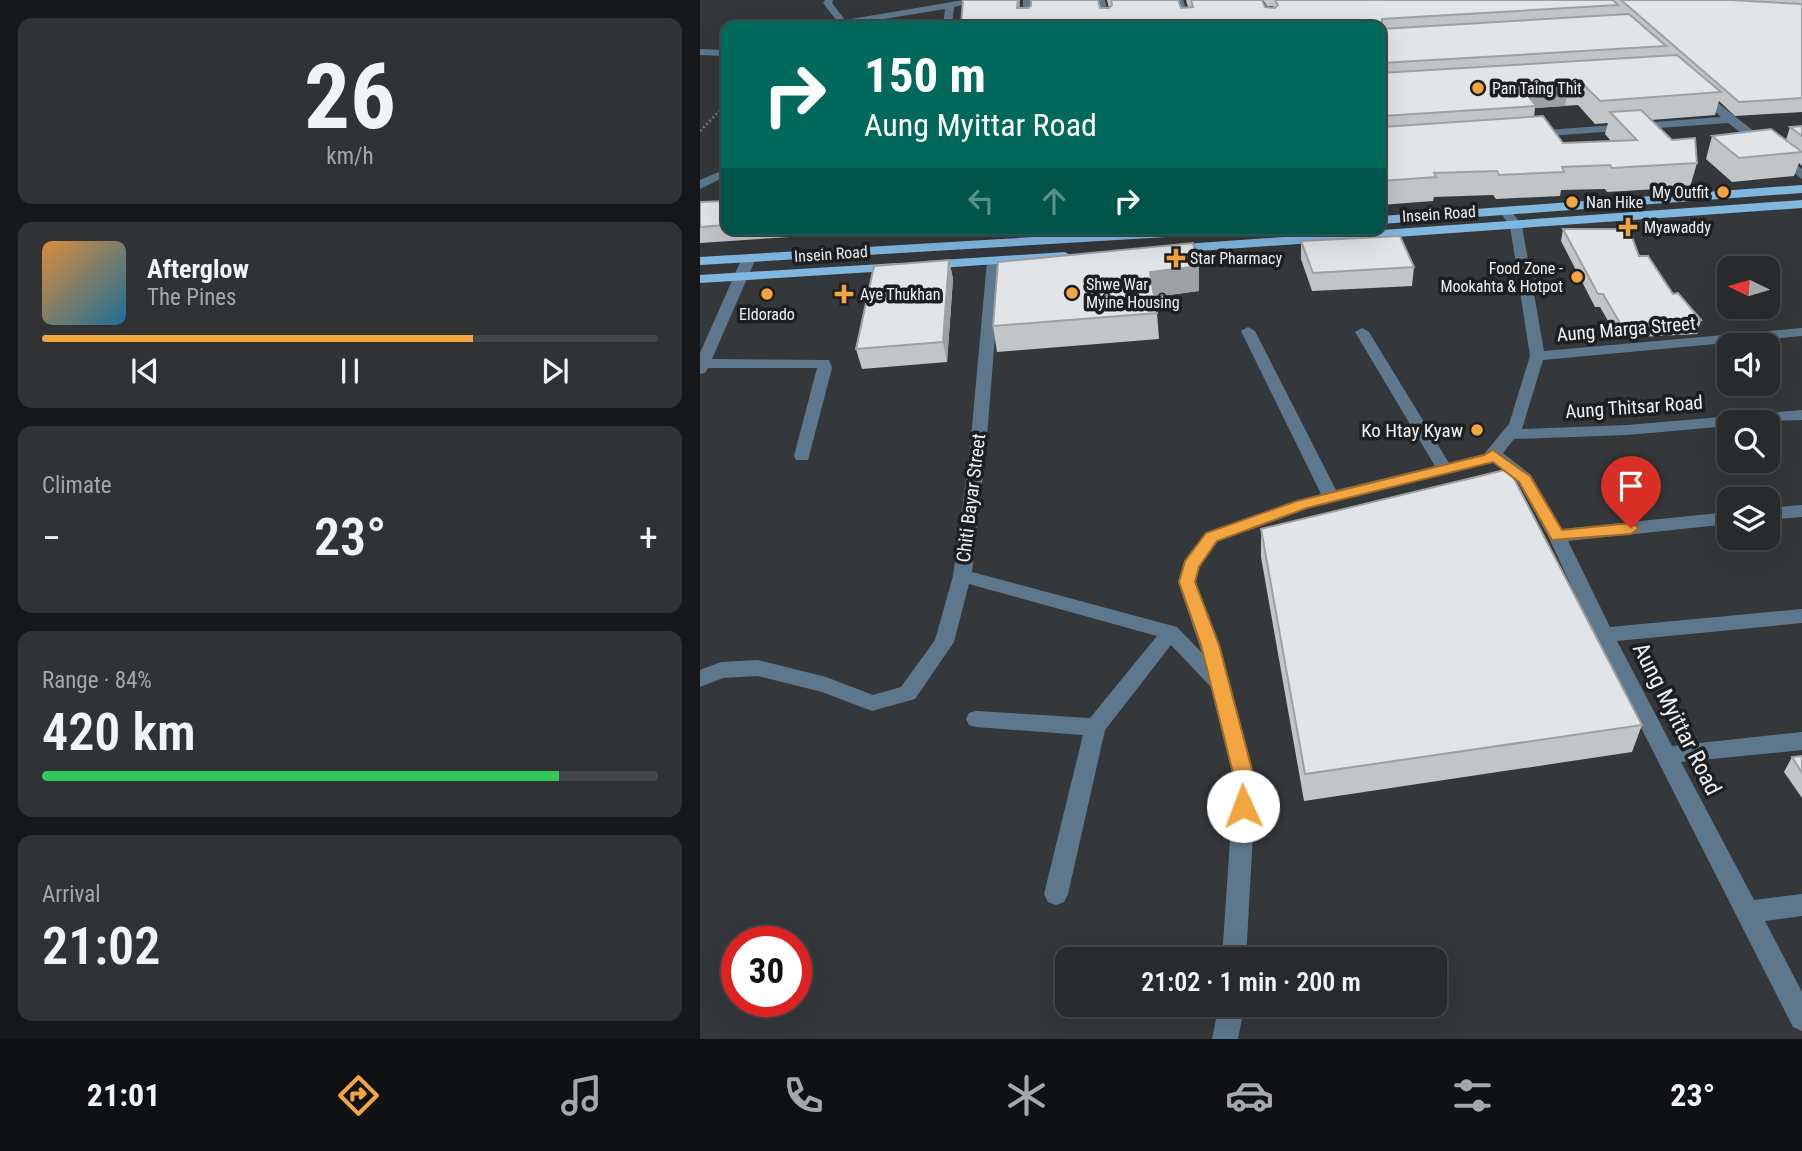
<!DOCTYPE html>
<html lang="en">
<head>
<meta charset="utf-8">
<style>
  body { margin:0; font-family:"Roboto Condensed",sans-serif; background:#303234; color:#f1f3f6; height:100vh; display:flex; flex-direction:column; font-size:26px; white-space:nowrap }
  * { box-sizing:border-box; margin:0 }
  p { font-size:23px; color:#a5a7a9 }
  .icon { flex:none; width:38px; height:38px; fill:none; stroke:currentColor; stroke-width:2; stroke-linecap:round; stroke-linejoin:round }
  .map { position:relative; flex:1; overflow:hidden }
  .side { display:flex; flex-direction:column; gap:18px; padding:18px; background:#161718; width:700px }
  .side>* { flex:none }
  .top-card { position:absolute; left:21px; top:21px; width:665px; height:214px; border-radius:14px; box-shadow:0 7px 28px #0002,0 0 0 2px #444648; background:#00695c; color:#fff; overflow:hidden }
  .needle { width:46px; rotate:275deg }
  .buttons { position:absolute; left:1017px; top:256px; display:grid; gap:14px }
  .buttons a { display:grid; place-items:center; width:63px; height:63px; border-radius:14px; background:#282a2c; box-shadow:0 7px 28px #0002,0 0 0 2px #444648; font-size:35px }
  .speed { position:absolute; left:21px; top:926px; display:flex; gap:14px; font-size:35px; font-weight:700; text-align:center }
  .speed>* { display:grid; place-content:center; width:91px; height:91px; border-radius:50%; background:#282a2c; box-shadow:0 7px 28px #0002,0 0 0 2px #444648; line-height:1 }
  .speed .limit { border:10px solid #d22; background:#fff; color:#111 }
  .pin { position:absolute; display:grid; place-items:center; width:60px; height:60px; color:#fff; margin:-72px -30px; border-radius:50% 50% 50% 0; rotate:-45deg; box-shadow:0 0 7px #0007 }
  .pin .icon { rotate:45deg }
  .me { position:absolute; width:77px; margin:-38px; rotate:358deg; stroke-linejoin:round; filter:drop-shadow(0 0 5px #0008) }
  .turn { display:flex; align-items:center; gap:24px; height:147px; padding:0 28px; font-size:32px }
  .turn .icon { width:91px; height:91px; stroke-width:2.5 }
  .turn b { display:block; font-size:49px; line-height:60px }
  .lanes { display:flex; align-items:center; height:66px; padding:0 28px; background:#0003; justify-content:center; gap:35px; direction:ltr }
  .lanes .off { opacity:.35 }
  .big { font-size:52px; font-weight:600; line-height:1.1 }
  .side .tile { flex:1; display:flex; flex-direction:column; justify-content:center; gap:10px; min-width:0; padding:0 24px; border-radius:14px; background:#303234 }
  .side .dial { align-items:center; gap:0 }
  .dial b { font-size:91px; line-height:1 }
  .song { display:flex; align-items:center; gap:21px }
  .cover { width:84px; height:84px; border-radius:10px; background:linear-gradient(135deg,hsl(30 70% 55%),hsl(200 70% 35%)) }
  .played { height:7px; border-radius:4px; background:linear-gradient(90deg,#f2a541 70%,#444648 70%) }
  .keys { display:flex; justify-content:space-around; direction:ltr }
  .heat { display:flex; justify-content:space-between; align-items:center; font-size:38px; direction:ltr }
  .charge { height:10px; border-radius:5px; background:linear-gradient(90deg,#34c759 84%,#444648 0) }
  .trip { position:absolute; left:355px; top:947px; width:392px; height:70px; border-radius:14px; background:#282a2c; box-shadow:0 7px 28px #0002,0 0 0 2px #444648; font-weight:600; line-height:70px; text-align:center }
  .tab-bar { display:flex; height:112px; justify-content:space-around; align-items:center; background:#101112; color:#a5a7a9 }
  .tab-bar .icon { width:49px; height:49px }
  .tab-bar .selected { color:#f2a541 }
  .tab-bar b { font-size:32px; color:#f1f3f6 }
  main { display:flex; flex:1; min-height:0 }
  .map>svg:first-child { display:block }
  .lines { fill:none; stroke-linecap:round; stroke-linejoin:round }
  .path { stroke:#75787a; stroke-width:2.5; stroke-dasharray:2 2.5; stroke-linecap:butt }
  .minor { fill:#5d788d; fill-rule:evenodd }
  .major { fill:#7fb7e1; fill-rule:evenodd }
  .wall { fill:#c2c5c8; fill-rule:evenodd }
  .shaded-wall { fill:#9ea0a2 }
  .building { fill:#e1e5e8; stroke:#9ea0a2; stroke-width:2 }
  .route { fill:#f2a541; stroke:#9d6b2a; stroke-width:2 }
  .poi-dot { fill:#f2a541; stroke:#1e1f20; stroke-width:2.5 }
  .labels { text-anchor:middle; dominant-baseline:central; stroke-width:7; stroke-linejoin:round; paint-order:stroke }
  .far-poi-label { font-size:16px; fill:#eff1f3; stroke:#1e1f20; text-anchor:start }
  .far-street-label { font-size:16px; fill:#eff1f3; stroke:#1e1f20 }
  .street-label { font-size:19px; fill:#eff1f3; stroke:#1e1f20 }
  .poi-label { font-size:19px; fill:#eff1f3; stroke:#1e1f20; text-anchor:end }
  .near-street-label { font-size:23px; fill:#eff1f3; stroke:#1e1f20 }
</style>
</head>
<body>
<main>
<section class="side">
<div class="tile dial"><b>26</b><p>km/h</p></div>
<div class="tile">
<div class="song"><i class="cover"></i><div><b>Afterglow</b><p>The Pines</p></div></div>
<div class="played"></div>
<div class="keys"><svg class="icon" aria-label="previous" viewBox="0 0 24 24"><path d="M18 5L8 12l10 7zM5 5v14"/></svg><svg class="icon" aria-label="pause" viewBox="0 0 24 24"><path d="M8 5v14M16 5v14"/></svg><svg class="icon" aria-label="next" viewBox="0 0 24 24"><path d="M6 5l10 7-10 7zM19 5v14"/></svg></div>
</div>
<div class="tile"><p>Climate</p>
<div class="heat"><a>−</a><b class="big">23°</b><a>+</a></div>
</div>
<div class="tile"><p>Range · 84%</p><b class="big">420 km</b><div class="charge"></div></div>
<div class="tile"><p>Arrival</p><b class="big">21:02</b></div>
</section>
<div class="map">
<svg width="1102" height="1039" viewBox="0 0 1102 1039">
  <rect width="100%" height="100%" fill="#35383a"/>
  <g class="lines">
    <path class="path" d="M0,131l26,-27"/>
    <path class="minor" d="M125,0h8l-1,3 13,17 119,-20h20l-30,7 -2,19h-9l2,-17 -104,17h-19l15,-5 -14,-18z
      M323,0h8v26h-9z
      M397,0h8l6,26h-9z
      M475,0h8l9,26h-9z
      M0,49l26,1v6l-26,-1z
      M999,88l103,81v10l-74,-56 -194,14 -6,-3 6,-3 187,-14 -26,-24 -1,-2z
      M26,169v7l-26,13v-9z
      M806,208l4,1 12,17 22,125 258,-23v8l-259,24 -21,69 105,-4 175,-15v10l-73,2v4l-102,9 -113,4 -11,14 28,22 31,54 167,-17v12l-161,17 42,86 192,-18v14l-185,18 55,105 130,-14v18l-121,12 73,138 48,-6v22l-37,5 37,71v39l-9,-4 -199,-392 -46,-99 -30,-54 -25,-20 -186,46 -89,33 -19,26 -3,15 24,63 36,136 -10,178h-24l12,-178 -23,-94 -40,-42 -66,85 -37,164 -4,8 -8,3 -8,-3 -4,-8 39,-159 -107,-8 -7,-2 -3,-6 3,-6 7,-2 114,7 67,-82 -188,-52 -15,58 -39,57 -43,12 -50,-19 -64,-16 -35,2 -23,9v-17l21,-8 37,-2 68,17 47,18 28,-8 34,-47 18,-64 17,-127 17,-188 7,-4 7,4 -15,188 -14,123 205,55 25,26 -24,-71 6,-21 22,-28 115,-39 -80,-163 7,-4 7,4 81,159 99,-24 -80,-134 7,-4 7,4 80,131 35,-9 25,-30 21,-68 -20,-130 -10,-14z
      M49,254l7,4 -44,101 117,1 3,8 -24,92h-12l-2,-4 23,-88h-109l-3,5 -5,1v-21l42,-95z
      M1102,505v12l-34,3v-12z
      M519,1004h26l-7,35h-26z"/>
    <path class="major" d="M1102,185v8l-421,31v-8z
      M1102,200v8l-632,45 -6,-4 6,-4z
      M466,229h74l-6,4 -534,32v-8z
      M365,252l7,4 -2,3 -144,10 -7,-4 7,-4z
      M198,263l5,1v6l-203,13v-8z"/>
  </g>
  <path class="wall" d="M407,0h71l3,8 7,-1 -2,-7h76l3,7 8,1v-2h-6l-4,-6h539v112l-67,4 -16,-15 -4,14 -64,5 46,43 -7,24 -83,5 -2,-3 -44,1 -1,6 -64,3 -3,-4 -59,2 -1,4 -52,4v-179h-420l59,-18h89zM878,105l17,19 13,-1 -3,11 6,7 -48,2 -29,-26 1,-9z
    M1102,126v40l-3,-3 -5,13 -62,6 -26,-23 6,-23 74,4 4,-13z
    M26,201v28h67l-3,8 -90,6v-41z
    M248,229h62l-1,4 -60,4z
    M863,229l76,27 34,38 28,26 -4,14 -79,4 -18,-31h-5l-34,-66z
    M601,241l113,26 -2,19 -100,5 -11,-32z
    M249,260l4,19 -6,83 -85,7 -6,-20z
    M499,266v25l-45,6 3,16 2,26 -162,13 -4,-26z
    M561,529l381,196 -10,27 -328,49 -43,-244z
    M1102,756v42l-18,-26 8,-15z"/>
  <path class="shaded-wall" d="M318,0h2v26l-3,-18z
    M869,83l-4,23 -30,2 1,-2 -14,-18z
    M88,229h5l-3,8z
    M249,260l4,19 -6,83 -4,-20z
    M499,266v25l-47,6 -2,-25z"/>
  <path class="building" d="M263,0h55l-1,8h11l3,-2v-6h67l2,8h9l3,-3 -1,-5h67l3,8 12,-1 -2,-7h71l3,7 10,1 3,-3 -3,-5h338l5,5 -236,14 -1,10v-3h-420z
    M921,0h109l72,4v94l-63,4z
    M929,14l37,32 -284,17 -1,10 296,-18 44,37 -121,9 -18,-18h-13l-47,5 14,18 -153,10 -2,2v-89z
    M941,110l31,30 23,-2 2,25 -85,5 -2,-3 -48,2 2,5 -65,3 -2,-4 -63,2 2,4 -55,4v-60l2,6 160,-11 20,27 74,-3 -27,-28z
    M1102,126v10l-12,-9z
    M1071,129l31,23 -63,6 -27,-22z
    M26,201v24l-26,2v-25z
    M863,229h66l10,27h9l25,38 5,-1 23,27 -80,5 -18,-31h-5z
    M700,236l14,31 -101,6 -12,-32z
    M493,243l6,23 -49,6 7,41 -164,13 5,-64z
    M249,260l-6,82 -87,7 18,-83z
    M809,469l133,256 -337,49 -44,-245z
    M1102,756v17l-10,-16z"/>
  <path class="route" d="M793,450l37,26 32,54 69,-7 8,5 -8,6 -79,6 -33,-58 -26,-20 -186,46 -90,33 -18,26 -4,15 24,63 36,136 -2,25 -3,6 -7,3 -7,-3 -3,-6 2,-25 -34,-136 -22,-63 6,-21 21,-28 91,-32 187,-46z"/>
  <g class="poi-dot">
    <circle cx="778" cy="88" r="7"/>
    <circle cx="1023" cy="192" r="7"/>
    <circle cx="872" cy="202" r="7"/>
    <path d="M924.5 216.5h7v7h7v7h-7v7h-7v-7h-7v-7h7z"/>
    <path d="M472.5 247.5h7v7h7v7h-7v7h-7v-7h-7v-7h7z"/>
    <circle cx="877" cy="277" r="7"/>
    <circle cx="372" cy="293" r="7"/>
    <circle cx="67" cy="294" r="7"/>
    <path d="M140.5 283.5h7v7h7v7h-7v7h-7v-7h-7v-7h7z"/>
    <circle cx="777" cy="430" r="7"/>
  </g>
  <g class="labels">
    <g class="far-poi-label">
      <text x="792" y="88">Pan Taing Thit</text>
      <text x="1009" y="192" text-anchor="end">My Outfit</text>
      <text x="886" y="202">Nan Hike</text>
      <text x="944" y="227">Myawaddy</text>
      <text x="490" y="258">Star Pharmacy</text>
      <text x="863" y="268" text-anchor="end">Food Zone -<tspan x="863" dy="18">Mookahta &amp; Hotpot</tspan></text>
      <text x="386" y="284">Shwe War<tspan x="386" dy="18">Myine Housing</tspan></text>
      <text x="160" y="294">Aye Thukhan</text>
      <text x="67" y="314" text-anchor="middle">Eldorado</text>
    </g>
    <g class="far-street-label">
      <text transform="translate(739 214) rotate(-4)">Insein Road</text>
      <text transform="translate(131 254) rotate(-4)">Insein Road</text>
    </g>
    <g class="street-label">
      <text transform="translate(926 329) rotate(-5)">Aung Marga Street</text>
      <text transform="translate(934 407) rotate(-4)">Aung Thitsar Road</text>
      <text transform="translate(271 498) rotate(-83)">Chiti Bayar Street</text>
    </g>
    <g class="poi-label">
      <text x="763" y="430">Ko Htay Kyaw</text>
    </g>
    <g class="near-street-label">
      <text transform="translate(977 719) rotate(63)">Aung Myittar Road</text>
    </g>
  </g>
</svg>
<div class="buttons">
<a><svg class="needle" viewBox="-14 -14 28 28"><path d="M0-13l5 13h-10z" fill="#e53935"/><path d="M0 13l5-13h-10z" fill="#a5a7a9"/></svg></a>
<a><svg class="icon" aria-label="sound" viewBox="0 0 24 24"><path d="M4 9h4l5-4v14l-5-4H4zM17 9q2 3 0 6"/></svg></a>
<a><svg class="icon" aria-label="search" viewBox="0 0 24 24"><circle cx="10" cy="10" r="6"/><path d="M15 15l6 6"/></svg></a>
<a><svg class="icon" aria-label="layers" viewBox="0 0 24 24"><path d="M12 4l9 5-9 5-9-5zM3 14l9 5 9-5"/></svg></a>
</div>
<div class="speed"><div class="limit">30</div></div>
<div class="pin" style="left:931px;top:528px;background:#d93025"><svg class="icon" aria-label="arrive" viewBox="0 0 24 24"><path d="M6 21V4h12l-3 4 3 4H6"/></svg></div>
<svg class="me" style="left:543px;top:806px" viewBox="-20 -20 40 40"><circle r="19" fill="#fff"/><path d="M0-13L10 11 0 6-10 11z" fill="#f2a541"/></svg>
<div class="trip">21:02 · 1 min · 200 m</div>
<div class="top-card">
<div class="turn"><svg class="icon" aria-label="right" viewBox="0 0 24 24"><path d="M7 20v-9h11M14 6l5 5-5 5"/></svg><div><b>150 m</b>Aung Myittar Road</div></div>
<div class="lanes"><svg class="icon off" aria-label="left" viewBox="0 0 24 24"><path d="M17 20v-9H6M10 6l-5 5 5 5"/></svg><svg class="icon off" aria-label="ahead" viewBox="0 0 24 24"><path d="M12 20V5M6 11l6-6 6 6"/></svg><svg class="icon" aria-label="right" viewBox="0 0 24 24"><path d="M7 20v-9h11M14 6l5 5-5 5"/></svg></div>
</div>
</div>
</main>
<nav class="tab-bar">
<b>21:01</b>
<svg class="icon selected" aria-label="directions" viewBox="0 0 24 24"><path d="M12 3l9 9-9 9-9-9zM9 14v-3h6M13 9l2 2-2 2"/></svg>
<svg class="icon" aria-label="music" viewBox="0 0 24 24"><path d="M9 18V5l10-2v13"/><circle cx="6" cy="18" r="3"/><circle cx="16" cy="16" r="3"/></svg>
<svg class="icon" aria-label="phone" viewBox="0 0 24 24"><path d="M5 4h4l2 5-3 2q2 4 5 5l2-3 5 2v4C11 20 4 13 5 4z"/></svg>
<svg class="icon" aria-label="climate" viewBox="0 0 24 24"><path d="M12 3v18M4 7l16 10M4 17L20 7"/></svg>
<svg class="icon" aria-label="car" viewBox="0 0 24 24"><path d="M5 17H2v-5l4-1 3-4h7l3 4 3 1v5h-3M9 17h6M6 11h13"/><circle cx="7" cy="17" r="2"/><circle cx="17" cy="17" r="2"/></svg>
<svg class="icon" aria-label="filters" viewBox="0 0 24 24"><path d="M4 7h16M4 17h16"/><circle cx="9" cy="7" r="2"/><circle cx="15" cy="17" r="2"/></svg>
<b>23°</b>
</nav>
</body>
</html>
